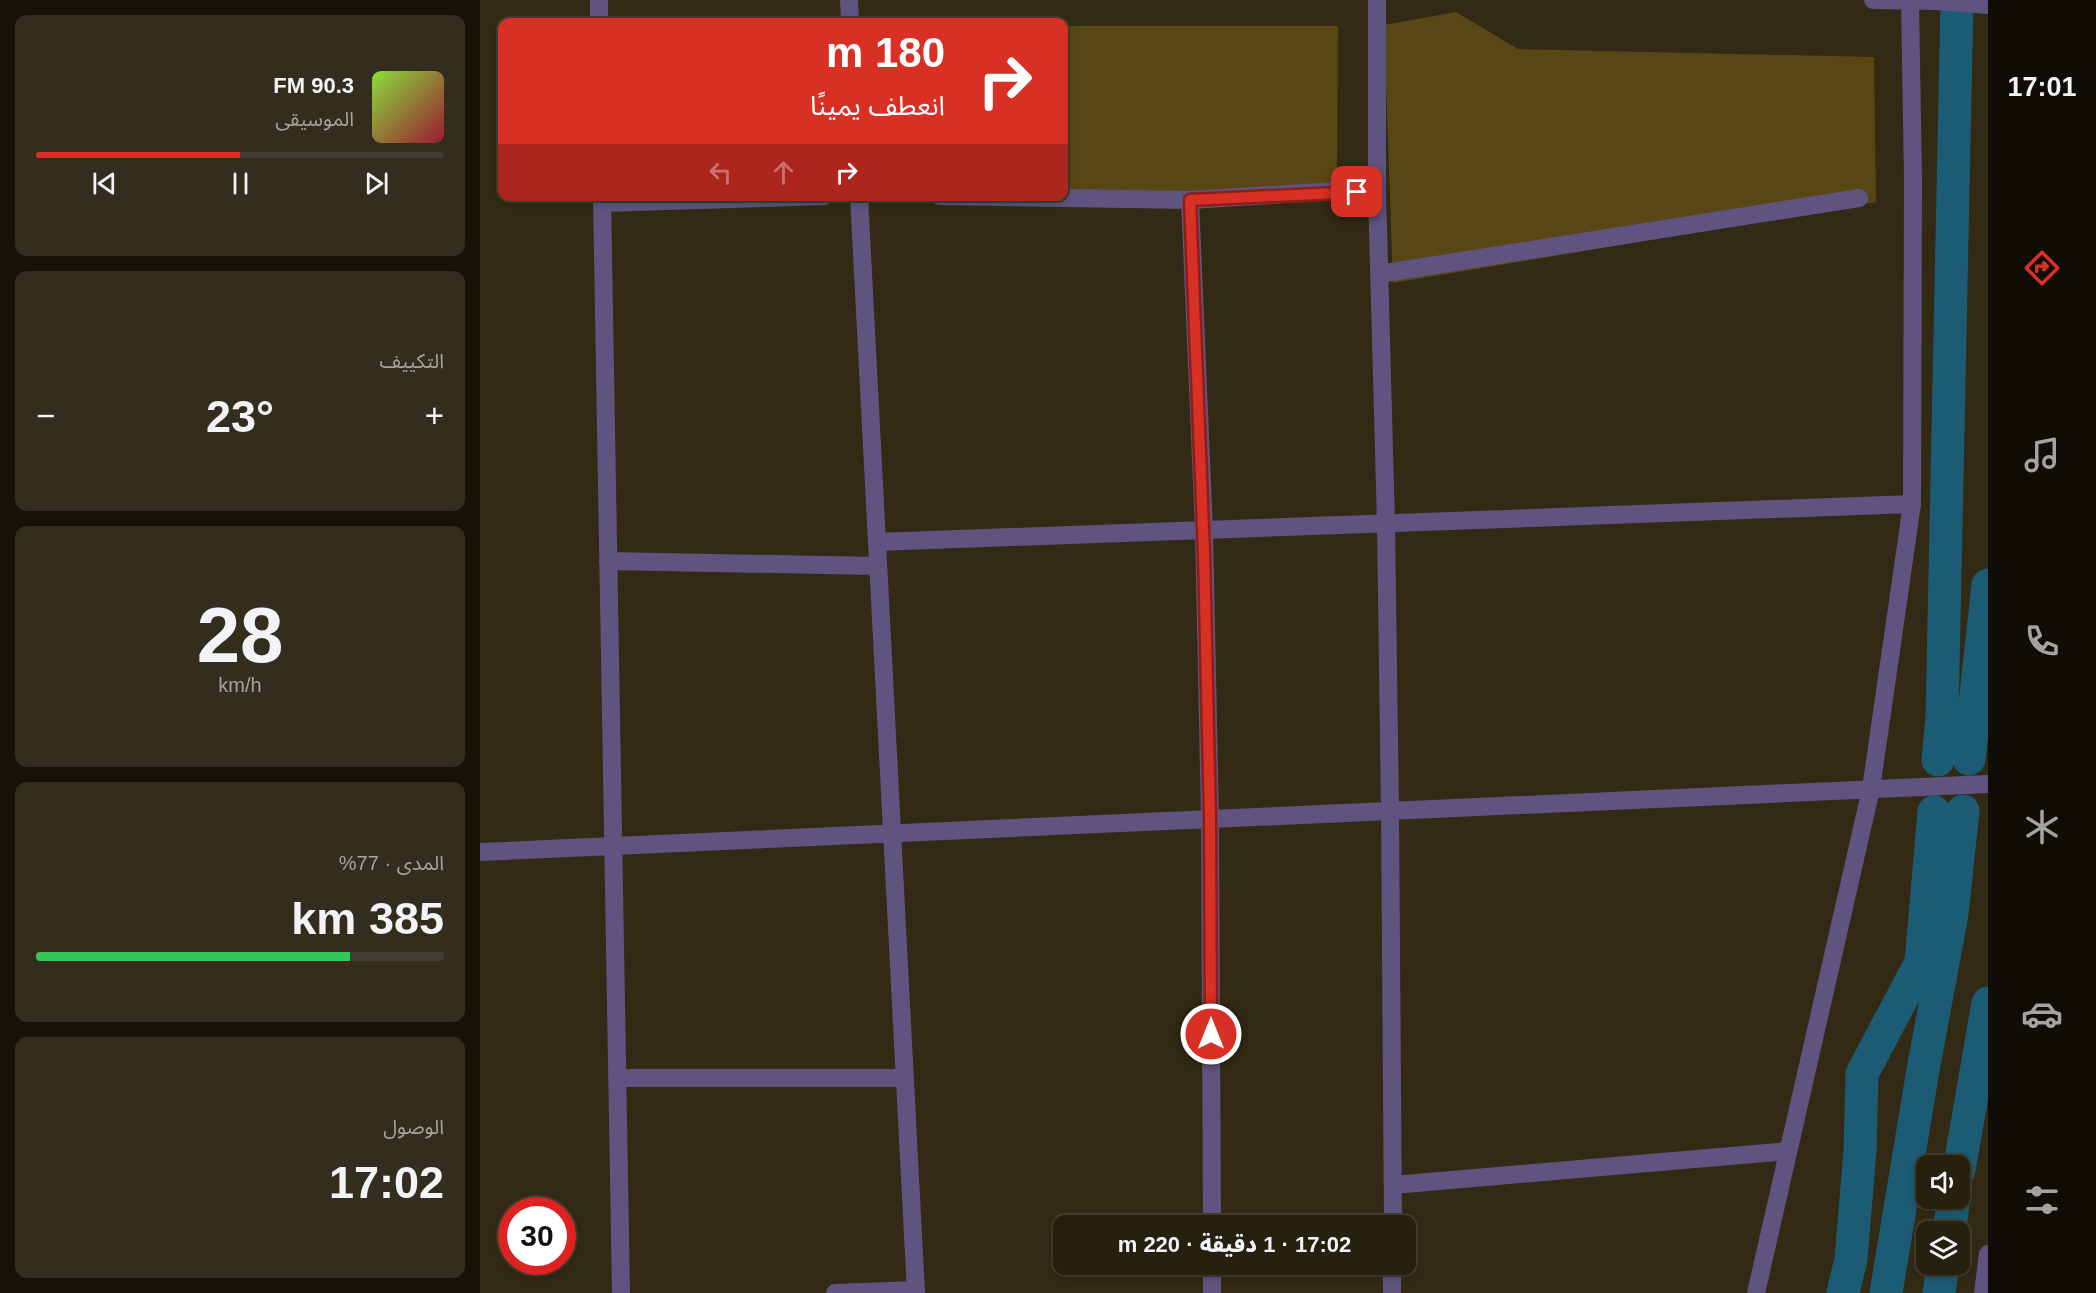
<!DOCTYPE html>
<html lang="ar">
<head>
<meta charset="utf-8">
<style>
  body { margin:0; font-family:Arial,"Noto Sans Arabic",sans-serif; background:#322d1d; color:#f1f3f6; direction:rtl; height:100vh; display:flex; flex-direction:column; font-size:22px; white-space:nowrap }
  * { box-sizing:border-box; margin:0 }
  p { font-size:20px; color:#a4a39e }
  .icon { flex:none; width:33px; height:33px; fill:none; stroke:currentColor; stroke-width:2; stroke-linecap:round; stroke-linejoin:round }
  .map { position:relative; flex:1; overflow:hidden; direction:ltr }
  .details { display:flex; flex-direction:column; gap:15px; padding:15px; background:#151208; width:480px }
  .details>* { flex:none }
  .top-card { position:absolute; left:18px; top:18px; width:570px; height:183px; border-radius:12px; box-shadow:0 3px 9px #0003,0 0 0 2px #423e2f; direction:rtl; background:#d93025; color:#fff; overflow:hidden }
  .fabs { position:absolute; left:1436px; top:1155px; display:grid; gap:12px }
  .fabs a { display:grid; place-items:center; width:54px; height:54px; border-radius:12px; background:#26200f; box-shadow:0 3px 9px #0003,0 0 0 2px #423e2f; font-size:30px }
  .speed { position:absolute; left:18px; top:1197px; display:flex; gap:12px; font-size:30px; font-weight:700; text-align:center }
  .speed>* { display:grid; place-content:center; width:78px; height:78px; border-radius:50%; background:#26200f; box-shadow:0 3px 9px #0003,0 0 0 2px #423e2f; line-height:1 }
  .speed .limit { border:9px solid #d22; background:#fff; color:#111 }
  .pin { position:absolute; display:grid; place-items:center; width:51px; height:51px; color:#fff; margin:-26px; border-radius:12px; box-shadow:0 3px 9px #0006 }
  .me { position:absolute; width:66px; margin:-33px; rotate:0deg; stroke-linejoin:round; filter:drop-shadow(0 0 4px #0008) }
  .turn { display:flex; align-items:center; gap:21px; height:126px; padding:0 24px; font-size:27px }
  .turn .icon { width:78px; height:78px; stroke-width:2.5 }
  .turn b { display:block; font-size:42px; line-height:51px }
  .lanes { display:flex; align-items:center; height:57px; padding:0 24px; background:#0003; justify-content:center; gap:30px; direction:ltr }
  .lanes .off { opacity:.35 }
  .big { font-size:45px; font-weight:800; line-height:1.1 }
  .details .widget { flex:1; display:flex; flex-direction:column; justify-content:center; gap:9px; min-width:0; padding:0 21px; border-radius:12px; background:#322d1d }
  .details .dial { align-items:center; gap:0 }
  .dial b { font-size:78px; line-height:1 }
  .song { display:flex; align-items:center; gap:18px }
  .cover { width:72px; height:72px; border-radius:9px; background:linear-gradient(135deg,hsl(90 70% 55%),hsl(350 70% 35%)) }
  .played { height:6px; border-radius:3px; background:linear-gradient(90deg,#d93025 50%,#423e2f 50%) }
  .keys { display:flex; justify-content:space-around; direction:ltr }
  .heat { display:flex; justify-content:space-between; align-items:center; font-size:33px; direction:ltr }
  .charge { height:9px; border-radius:4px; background:linear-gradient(90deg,#34c759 77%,#423e2f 0) }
  .trip { position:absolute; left:573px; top:1215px; width:363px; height:60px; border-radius:12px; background:#26200f; box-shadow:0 3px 9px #0003,0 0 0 2px #423e2f; font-weight:800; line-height:60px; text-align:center; direction:rtl }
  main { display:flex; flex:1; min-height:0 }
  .tabs { display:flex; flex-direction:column; width:108px; justify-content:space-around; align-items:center; background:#0f0d06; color:#a4a39e }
  .tabs .icon { width:42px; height:42px }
  .tabs .current { color:#d93025 }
  .tabs b { font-size:27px; color:#f1f3f6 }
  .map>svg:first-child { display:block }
  .green { fill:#584715 }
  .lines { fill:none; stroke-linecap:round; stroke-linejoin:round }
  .canal { stroke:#1c5b74; stroke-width:33 }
  .street { stroke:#5e547f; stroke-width:18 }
  .route-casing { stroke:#8d1f18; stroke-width:15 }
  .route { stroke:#d93025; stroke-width:10 }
</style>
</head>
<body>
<main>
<nav class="tabs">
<b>17:01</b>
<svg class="icon current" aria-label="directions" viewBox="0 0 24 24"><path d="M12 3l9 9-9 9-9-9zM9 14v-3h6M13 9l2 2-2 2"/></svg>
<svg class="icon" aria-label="music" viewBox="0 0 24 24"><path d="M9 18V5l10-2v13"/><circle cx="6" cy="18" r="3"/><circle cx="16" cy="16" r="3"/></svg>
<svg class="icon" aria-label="phone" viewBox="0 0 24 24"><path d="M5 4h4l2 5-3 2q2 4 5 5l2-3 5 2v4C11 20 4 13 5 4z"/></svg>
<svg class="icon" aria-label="climate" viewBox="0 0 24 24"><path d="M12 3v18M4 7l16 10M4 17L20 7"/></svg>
<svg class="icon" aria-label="car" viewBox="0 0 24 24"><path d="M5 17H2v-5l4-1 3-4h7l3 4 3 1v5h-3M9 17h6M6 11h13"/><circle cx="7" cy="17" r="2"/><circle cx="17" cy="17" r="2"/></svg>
<svg class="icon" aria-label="filters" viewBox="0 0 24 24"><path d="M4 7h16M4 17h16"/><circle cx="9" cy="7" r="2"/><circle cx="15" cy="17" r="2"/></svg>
</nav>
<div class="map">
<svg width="1508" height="1293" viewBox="0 0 1508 1293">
  <rect width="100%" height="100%" fill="#322a14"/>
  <path class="green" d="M976,12l62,37 356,8 2,145 -483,81 -9,-258z
    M584,26h274l-1,165h-273z"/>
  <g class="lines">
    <path class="canal" d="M1489,759l19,-174
      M1458,760l4,-42 15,-718
      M1479,1170l29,-167
      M1469,1232l5,-34
      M1363,1293l8,-34 9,-108 2,-77 59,-112 13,-150
      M1406,1293l37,-223 29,-156 11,-103
      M1459,1293l4,-29"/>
    <path class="street" d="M119,0v22
      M369,0l1,22
      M897,0v192l9,332 4,287 3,415
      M1393,0l63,1 52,4
      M122,196l19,1097
      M379,196l57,1097
      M459,196l251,4 147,-9 40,1
      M710,200l14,330 6,289 2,407
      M122,203l222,-7
      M899,274l480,-76
      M397,542l1035,-38
      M128,561l270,5
      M0,852l1508,-68
      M138,1078h287
      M913,1185l395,-34
      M732,1264v29
      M355,1293l81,-3
      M912,1293v-29
      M1276,1293l115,-504 41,-285 1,-325 -3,-178
      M1503,1293l5,-39"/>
  </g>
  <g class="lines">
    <g class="route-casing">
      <path id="route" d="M731,1034l-1,-215 -6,-266 -14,-353 167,-8"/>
    </g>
    <use href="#route" class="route"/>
  </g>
</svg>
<div class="fabs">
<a><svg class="icon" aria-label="sound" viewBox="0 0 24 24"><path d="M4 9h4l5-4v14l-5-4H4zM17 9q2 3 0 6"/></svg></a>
<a><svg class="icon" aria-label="layers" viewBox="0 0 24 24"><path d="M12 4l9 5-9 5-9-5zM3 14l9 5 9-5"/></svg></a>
</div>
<div class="speed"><div class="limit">30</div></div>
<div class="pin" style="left:877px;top:192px;background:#d93025"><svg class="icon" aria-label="arrive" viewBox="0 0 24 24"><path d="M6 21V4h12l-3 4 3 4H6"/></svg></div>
<svg class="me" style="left:731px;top:1034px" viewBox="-20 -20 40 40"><circle r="17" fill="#d93025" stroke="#fff" stroke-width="3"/><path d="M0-11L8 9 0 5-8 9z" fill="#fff"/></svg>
<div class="trip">17:02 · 1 دقيقة · 220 m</div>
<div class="top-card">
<div class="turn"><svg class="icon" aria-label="right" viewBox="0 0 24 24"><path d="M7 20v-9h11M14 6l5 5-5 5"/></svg><div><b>180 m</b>انعطف يمينًا</div></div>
<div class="lanes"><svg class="icon off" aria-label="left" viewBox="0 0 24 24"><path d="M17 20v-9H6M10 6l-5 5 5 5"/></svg><svg class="icon off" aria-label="ahead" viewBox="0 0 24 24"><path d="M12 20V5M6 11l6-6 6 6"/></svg><svg class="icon" aria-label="right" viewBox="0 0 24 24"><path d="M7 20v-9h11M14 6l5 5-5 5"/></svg></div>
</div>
</div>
<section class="details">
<div class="widget">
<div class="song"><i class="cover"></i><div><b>90.3 FM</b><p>الموسيقى</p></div></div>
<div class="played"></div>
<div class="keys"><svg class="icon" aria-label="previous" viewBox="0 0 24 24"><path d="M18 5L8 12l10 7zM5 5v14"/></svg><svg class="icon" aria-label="pause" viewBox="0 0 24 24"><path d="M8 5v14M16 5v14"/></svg><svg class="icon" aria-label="next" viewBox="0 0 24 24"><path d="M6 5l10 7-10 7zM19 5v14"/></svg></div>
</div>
<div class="widget"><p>التكييف</p>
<div class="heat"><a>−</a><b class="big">23°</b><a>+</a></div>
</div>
<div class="widget dial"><b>28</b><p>km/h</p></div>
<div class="widget"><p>المدى · 77%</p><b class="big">385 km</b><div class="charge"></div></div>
<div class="widget"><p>الوصول</p><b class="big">17:02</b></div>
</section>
</main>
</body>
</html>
